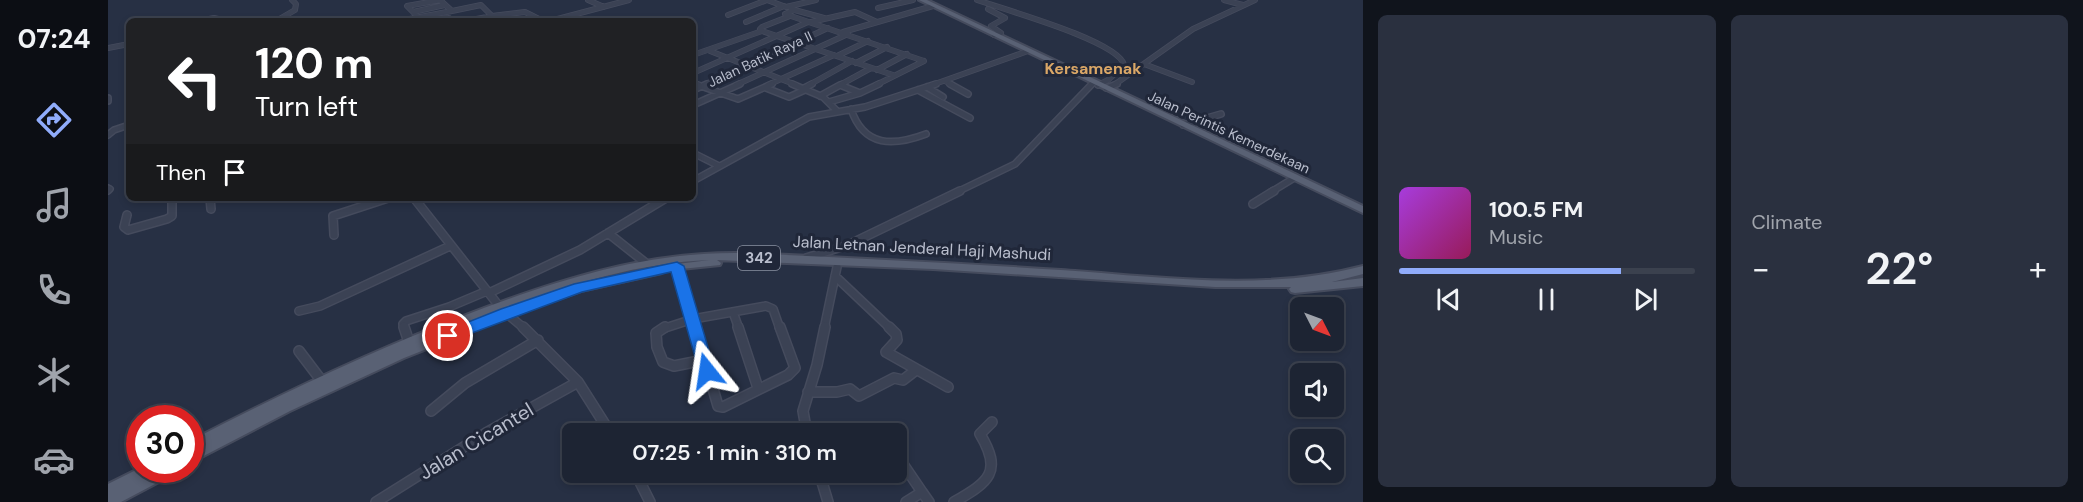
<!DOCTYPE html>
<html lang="en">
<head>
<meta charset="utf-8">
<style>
  body { margin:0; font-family:"DM Sans",sans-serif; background:#2a303f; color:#f1f3f6; height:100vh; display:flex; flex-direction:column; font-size:22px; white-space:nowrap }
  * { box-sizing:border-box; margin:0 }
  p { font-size:20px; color:#a0a4ac }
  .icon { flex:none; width:33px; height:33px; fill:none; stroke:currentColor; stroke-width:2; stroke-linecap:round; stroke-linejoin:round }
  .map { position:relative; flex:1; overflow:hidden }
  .drawer { display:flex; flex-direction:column; gap:15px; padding:15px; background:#10141c; width:720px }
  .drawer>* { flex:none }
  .hud { position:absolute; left:18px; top:18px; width:570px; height:183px; border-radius:9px; box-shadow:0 3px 9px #0003,0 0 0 2px #3b414e; background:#202124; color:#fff; overflow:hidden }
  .needle { width:39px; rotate:132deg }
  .tools { position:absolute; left:1182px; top:297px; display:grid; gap:12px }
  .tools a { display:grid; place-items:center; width:54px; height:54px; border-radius:9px; background:#1d2433; box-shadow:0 3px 9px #0003,0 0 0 2px #3b414e; font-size:30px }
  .speed { position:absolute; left:18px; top:405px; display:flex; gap:12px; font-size:30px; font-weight:700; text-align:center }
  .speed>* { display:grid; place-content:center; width:78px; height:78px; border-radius:50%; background:#1d2433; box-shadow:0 3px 9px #0003,0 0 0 2px #3b414e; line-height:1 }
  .speed .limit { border:9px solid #d22; background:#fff; color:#111 }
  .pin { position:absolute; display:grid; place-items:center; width:51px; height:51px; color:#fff; margin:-26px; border:3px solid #fff; border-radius:50%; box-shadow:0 2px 6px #0007 }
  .me { position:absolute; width:66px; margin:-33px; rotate:345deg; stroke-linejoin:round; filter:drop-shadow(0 0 4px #0008) }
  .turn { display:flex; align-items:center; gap:21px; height:126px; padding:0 30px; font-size:27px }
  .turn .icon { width:78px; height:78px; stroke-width:2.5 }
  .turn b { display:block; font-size:42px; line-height:51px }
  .then { display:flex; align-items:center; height:57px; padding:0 30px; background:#0003; gap:12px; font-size:22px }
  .big { font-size:45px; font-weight:600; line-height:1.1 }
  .drawer .card { flex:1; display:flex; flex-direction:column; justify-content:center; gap:9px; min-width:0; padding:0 21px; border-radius:9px; background:#2a303f }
  .song { display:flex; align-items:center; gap:18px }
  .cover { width:72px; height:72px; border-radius:9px; background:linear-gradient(135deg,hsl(280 70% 55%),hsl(330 70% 35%)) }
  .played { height:6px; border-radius:3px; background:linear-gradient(90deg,#90acfb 75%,#3b414e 75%) }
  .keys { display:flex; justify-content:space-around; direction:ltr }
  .heat { display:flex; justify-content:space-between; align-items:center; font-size:33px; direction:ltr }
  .drawer .tiles { flex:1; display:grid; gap:15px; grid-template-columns:repeat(2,1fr) }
  .trip { position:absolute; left:454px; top:423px; width:345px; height:60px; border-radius:9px; background:#1d2433; box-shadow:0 3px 9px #0003,0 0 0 2px #3b414e; font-weight:600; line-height:60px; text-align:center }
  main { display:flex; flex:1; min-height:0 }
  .tab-bar { display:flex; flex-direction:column; width:108px; justify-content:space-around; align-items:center; background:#0c0e14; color:#a0a4ac }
  .tab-bar .icon { width:42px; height:42px }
  .tab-bar .on { color:#90acfb }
  .tab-bar b { font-size:27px; color:#f1f3f6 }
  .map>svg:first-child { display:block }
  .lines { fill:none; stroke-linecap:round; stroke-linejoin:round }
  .minor-far3-casing { stroke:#454b5d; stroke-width:6 }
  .minor-far2-casing { stroke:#454b5d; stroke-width:8 }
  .minor-far1-casing { stroke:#454b5d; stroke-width:10 }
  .minor-casing { stroke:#454b5d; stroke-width:12 }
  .primary-casing { stroke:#454b5d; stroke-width:4 }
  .minor-far3 { stroke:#3b4254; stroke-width:4.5 }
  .minor-far2 { stroke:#3b4254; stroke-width:5 }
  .minor-far1 { stroke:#3b4254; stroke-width:7 }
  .minor { stroke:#3b4254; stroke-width:9 }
  .primary { fill:#596174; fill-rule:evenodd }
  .route { fill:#1a73e8; stroke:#114b97; stroke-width:1.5 }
  .labels { text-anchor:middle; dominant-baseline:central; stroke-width:6; stroke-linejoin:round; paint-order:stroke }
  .far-street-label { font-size:14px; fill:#b9becd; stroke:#202739 }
  .shield { fill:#202739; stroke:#8b91a1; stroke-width:1.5 }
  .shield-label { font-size:15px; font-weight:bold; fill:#b9becd }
  .far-quarter-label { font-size:16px; font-weight:bold; fill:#daa767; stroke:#202739 }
  .street-label { font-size:16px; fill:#b9becd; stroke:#202739 }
  .near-street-label { font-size:20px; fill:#b9becd; stroke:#202739 }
</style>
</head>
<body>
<main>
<nav class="tab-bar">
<b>07:24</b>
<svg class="icon on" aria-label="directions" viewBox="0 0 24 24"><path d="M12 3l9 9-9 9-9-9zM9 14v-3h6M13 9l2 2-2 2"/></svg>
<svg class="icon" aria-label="music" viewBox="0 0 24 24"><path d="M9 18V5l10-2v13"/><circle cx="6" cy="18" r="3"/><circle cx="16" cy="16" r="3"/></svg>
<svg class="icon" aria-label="phone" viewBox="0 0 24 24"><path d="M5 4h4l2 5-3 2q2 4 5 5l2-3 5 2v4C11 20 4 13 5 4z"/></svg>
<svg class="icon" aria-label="climate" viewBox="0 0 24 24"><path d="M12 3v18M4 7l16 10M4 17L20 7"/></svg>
<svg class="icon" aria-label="car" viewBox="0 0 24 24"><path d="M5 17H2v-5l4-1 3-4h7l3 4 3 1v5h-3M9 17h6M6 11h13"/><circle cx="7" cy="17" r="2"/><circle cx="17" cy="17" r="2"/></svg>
</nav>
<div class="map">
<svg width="1255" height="502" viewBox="0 0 1255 502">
  <rect width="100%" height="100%" fill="#273044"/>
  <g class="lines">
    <g class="minor-far3-casing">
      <path id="minor-far3" d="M332,0l12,11 29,-6 11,11 33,-4 18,9
        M480,0l16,7
        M869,0c25,9 142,41 147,65l-16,15 -10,5
        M1116,0l19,5
        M770,8l35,-8
        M683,9l33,9
        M880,9l17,9 -14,8 10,7 -7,2
        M686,10l-9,4 139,47
        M305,12l32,-7
        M620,15l39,-15 19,7 30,-7
        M310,17l-11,-11 33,-6
        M91,21l15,-3 13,3
        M168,21l19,-11 1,-6 -4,-4
        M291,21l53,-10
        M325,21l16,-3
        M358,21l26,-5
        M442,21l79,-21
        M638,22l38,-16
        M703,22l44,-10 22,10
        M654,31l131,44
        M735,32l90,-26
        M0,48l21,-4
        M602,51l86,34
        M585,55l69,-24 -2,-2 2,-2 28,-11
        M729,56l31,-15
        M748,63l31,-16
        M1036,64l48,18
        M769,70l30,-16
        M585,73l115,-51
        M837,81l7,4
        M585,83l6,2
        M596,85l124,-57
        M628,85l112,-51
        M660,85l66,-30
        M701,85l43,-24
        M732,85l31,-17
        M768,85l48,-24
        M824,85l96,-34
        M983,85l2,-2
        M1006,85l79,-56 62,-29"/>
    </g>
    <g class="minor-far2-casing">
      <path id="minor-far2" d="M587,84l43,15 34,-15
        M684,84l31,13 14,14
        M735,84l-3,1 20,8 19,-9
        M842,84l18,10
        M990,85l3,-1
        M819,87l16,10
        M658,88l23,9 18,-8
        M696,88l8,-4
        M998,88l11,-4
        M585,90l14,-6
        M810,90l52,28
        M712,96l20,-11
        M0,98v3
        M721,102l31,-9
        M585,105l47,-21
        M743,109c13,39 43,37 75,25
        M1075,125l38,-11
        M0,135l6,-5 15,-5
        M585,153l26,13
        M585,181l116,-64 56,-10 71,-23
        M0,188l2,1 -2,2
        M849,192l58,-28 77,-80
        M1163,192l23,-14"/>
    </g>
    <g class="minor-far1-casing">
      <path id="minor-far1" d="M102,198l1,11
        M137,198h5
        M306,198l85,108
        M1145,204l21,-13
        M19,215l-3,12 4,3 39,-11 5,-3v-18
        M500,233l39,31
        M226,235l-1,-19 55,-18
        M698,258l42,-13 112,-54
        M569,266l16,53
        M727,276l56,53
        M381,293l91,-43 86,-52
        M191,311l21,-5 130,-60
        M625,312l6,17
        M398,313l19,16
        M585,319l3,10
        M585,319l73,-13 7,3 7,20
        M297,329l-2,-5 3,-3 43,-14 38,-16
        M554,329l31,-10
        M716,329l13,-62"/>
    </g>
    <g class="minor-casing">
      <path id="minor" d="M296,327l5,15
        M415,327l55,55 33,52
        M557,327l-9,6 1,14 6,15 11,4 30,-6
        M587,327l23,79 5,1 65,-32 7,-7 -15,-41
        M630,327l20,61
        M781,327l7,7 1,6 -11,12 62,35
        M191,351l22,29
        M700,392h29l13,-3 9,7 35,-18 9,2 13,-10
        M323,411l34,-28 73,-43
        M699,434l-4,-23 14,-46 8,-38
        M795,464l19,28 -16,10
        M527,472l15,30
        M711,472l9,30
        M814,492l7,10
        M268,502l110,-69 92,-51
        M846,502c35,-20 49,-30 26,-68l12,-12"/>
    </g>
    <g class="primary-casing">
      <path id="primary" d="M811,0h8l436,206v7z
        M636,253c106,5 211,10 317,17 100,7 204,22 302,-4v8l-31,8 31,-4v8l-68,7 -4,-1 -2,-3 2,-2h-76l-282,-18 -216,-9 4,3 -1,2 -39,4 -5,-3 1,-2 33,-4c-72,3 -141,24 -207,50l72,-25 87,-20 5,4 -5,4 -81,18 -71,25 -106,42 -114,53 -100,52v-22c89,-46 179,-89 273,-125 91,-35 182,-65 281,-63z
        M32,468l34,2 -2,5 -51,27h-13v-18z"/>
    </g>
    <use href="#minor-far3" class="minor-far3"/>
    <use href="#minor-far2" class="minor-far2"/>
    <use href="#minor-far1" class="minor-far1"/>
    <use href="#minor" class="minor"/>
    <use href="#primary" class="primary"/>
  </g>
  <path class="route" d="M569,262l7,4 31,105 -2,5 -6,2 -6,-2 -2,-5 -28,-99 -89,20 -134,50 -5,-2 -3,-4 3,-4 58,-23 73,-25z"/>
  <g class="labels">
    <g class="far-street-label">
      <text transform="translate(652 59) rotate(-25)">Jalan Batik Raya II</text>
      <text transform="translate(1121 132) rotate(25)">Jalan Perintis Kemerdekaan</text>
    </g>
    <rect class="shield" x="630" y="246" width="42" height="24" rx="4.5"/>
    <g class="shield-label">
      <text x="651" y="258">342</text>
    </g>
    <g class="far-quarter-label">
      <text x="985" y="68">Kersamenak</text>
    </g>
    <g class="street-label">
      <text transform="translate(814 248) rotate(3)">Jalan Letnan Jenderal Haji Mashudi</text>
    </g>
    <g class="near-street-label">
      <text transform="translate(368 441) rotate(-31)">Jalan Cicantel</text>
    </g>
  </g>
</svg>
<div class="tools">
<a><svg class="needle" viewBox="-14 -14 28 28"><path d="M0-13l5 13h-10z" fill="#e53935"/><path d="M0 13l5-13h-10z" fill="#a0a4ac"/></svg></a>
<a><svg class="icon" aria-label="sound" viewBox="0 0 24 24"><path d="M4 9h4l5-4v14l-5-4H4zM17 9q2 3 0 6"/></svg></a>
<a><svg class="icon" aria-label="search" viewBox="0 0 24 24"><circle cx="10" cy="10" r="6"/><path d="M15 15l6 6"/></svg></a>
</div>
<div class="speed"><div class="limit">30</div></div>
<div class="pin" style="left:340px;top:336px;background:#d93025"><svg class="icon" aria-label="arrive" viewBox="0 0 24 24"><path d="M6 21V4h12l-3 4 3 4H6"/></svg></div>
<svg class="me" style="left:599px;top:371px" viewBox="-20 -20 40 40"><path d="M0-17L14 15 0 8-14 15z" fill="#1a73e8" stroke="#fff" stroke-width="4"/></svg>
<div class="trip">07:25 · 1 min · 310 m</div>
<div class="hud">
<div class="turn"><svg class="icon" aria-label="left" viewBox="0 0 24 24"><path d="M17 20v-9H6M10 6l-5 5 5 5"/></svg><div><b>120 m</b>Turn left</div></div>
<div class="then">Then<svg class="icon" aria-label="arrive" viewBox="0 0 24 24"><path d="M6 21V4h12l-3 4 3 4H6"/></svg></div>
</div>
</div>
<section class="drawer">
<div class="tiles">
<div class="card">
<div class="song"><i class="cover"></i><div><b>100.5 FM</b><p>Music</p></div></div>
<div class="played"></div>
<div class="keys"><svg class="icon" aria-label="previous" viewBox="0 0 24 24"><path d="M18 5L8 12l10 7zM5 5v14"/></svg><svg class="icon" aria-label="pause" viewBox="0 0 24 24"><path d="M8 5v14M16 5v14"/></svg><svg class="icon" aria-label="next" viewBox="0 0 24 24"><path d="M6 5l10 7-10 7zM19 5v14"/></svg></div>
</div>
<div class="card"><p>Climate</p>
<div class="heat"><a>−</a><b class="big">22°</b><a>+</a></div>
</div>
</div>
</section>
</main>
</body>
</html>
